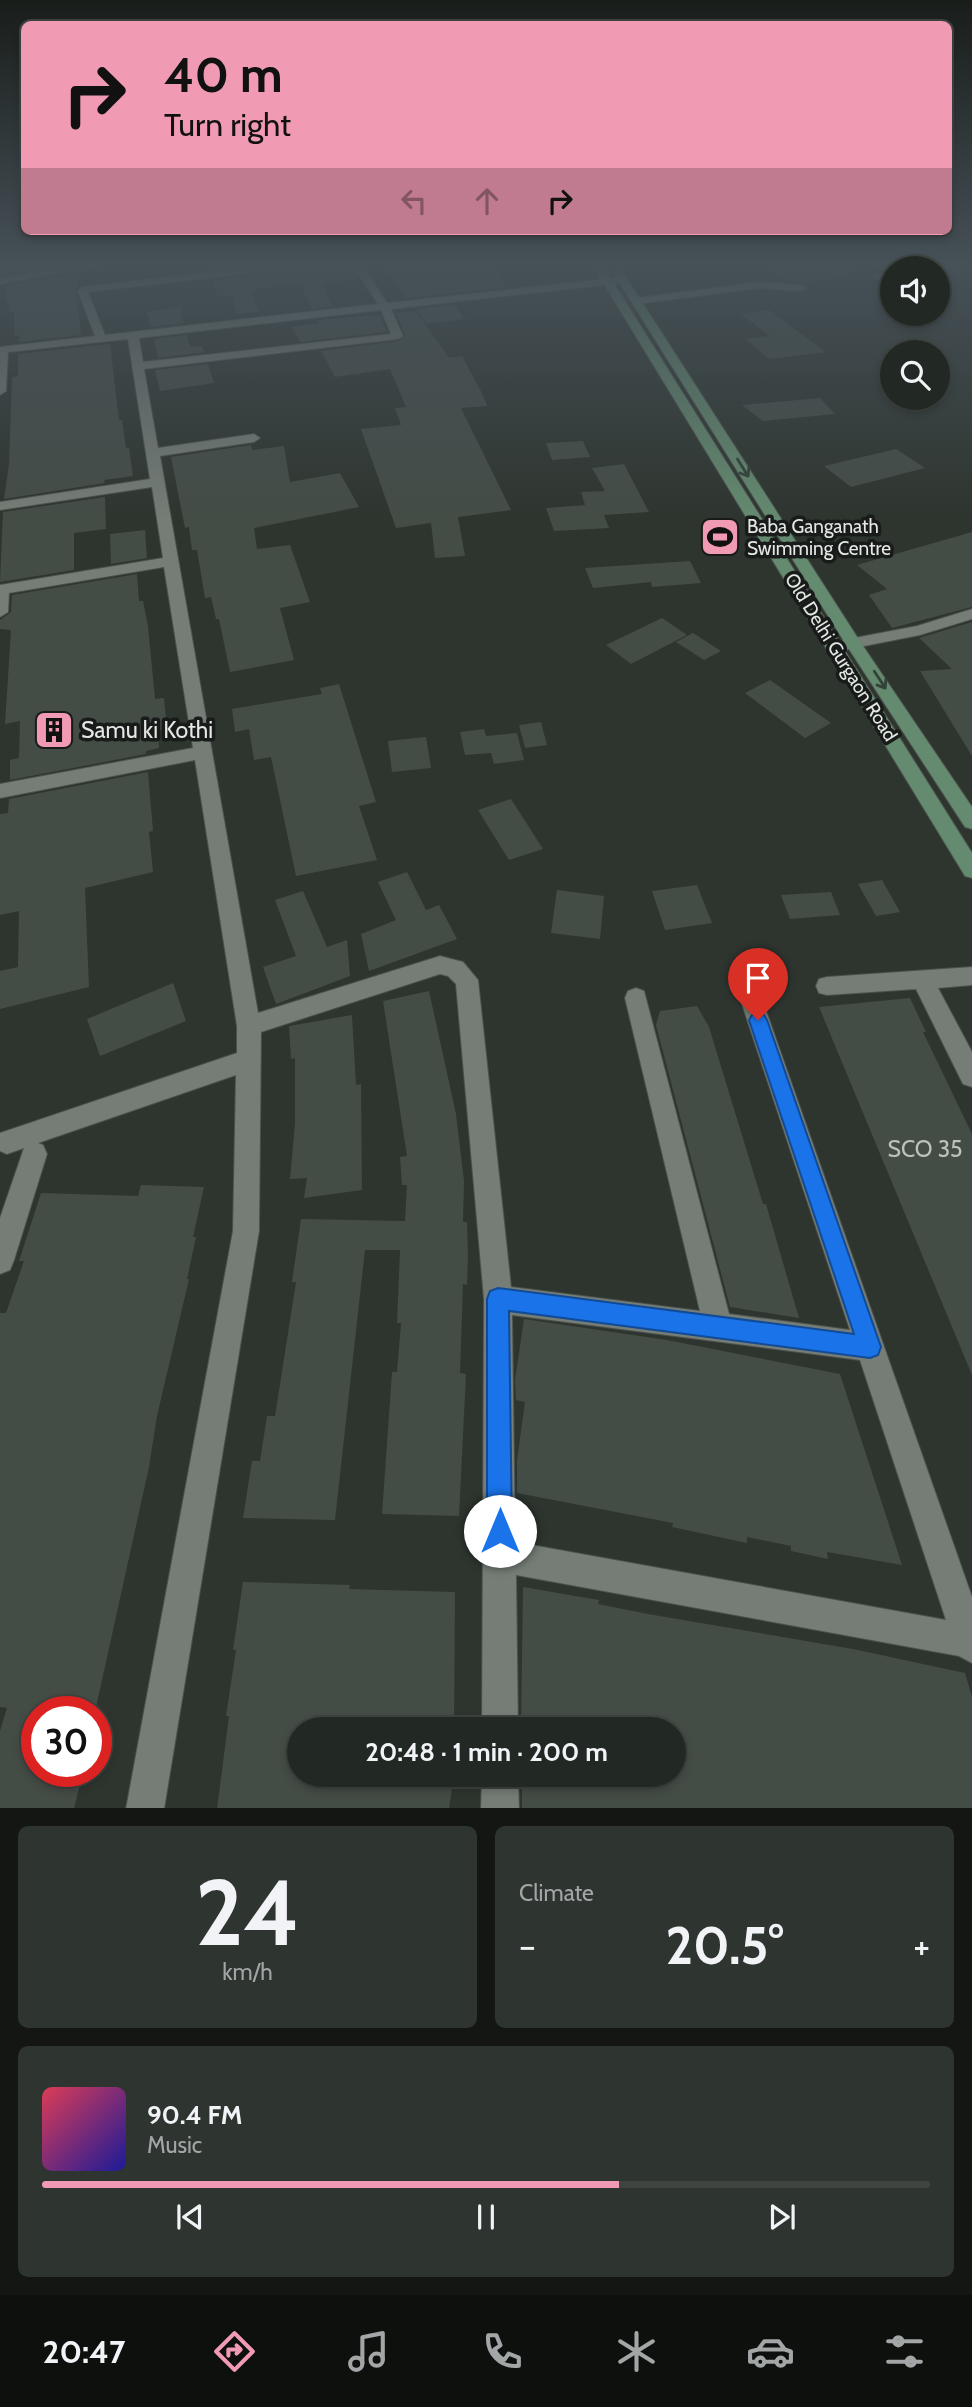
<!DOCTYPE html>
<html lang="en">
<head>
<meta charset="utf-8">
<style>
  body { margin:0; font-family:Cabin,sans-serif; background:#2e3430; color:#f1f3f6; height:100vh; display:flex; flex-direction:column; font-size:26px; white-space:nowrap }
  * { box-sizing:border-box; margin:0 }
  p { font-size:23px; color:#a2a6a6 }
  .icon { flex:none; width:38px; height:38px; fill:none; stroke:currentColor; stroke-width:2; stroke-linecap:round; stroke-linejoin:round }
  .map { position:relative; height:1808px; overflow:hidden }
  .details { display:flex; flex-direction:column; gap:18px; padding:18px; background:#131613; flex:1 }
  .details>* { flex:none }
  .banner { position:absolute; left:21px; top:21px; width:931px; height:214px; border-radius:10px; box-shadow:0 4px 10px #0003,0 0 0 2px #3f4441; background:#f19ab4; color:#111; overflow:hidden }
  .fabs { position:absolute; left:880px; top:256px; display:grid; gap:14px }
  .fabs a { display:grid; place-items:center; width:70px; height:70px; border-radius:50%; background:#222823; box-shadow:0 4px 10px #0003,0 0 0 2px #3f4441; font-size:35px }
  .speed { position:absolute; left:21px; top:1696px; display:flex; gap:14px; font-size:35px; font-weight:700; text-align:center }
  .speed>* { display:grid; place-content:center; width:91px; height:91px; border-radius:50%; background:#222823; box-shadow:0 4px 10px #0003,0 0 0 2px #3f4441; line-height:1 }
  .speed .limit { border:10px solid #d22; background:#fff; color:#111 }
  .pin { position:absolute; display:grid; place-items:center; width:60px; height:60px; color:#fff; margin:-72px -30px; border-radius:50% 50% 50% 0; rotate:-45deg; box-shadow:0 0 7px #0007 }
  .pin .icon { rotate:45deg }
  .me { position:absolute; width:77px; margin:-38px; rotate:0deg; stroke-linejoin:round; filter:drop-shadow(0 0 5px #0008) }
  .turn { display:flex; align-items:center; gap:24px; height:147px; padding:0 28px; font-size:32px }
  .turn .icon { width:91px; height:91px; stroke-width:2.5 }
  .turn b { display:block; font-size:49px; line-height:60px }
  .lanes { display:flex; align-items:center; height:66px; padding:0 28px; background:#0003; justify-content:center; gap:35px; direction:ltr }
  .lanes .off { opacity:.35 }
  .big { font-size:52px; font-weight:700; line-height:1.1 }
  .details .card { flex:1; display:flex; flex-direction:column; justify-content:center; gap:10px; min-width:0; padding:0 24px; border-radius:10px; background:#2e3430 }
  .details .dial { align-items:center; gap:0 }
  .dial b { font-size:91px; line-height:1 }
  .song { display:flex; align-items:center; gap:21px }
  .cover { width:84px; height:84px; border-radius:10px; background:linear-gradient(135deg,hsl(350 70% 55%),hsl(240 70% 35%)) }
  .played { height:7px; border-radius:4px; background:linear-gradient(90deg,#f19ab4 65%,#3f4441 65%) }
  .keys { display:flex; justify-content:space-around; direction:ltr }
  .heat { display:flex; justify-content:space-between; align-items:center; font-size:38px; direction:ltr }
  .details .tiles { flex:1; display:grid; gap:18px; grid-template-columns:1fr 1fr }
  .card:last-child { grid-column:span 2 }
  .trip { position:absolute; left:287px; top:1717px; width:399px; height:70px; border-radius:35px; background:#222823; box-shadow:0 4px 10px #0003,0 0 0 2px #3f4441; font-weight:700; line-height:70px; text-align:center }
  .dock { display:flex; height:112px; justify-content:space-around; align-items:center; background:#0e100e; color:#a2a6a6 }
  .dock .icon { width:49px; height:49px }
  .dock .current { color:#f19ab4 }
  .dock b { font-size:32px; color:#f1f3f6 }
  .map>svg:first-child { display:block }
  .building { fill:#444c46 }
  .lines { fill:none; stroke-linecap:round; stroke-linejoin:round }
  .street-casing { stroke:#4b514c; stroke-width:2 }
  .secondary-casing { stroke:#4b514c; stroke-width:2 }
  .street { fill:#757d76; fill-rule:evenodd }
  .secondary { fill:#648a6f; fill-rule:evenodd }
  .oneway { stroke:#334237 }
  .route { fill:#1a73e8; stroke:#114b97; stroke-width:2 }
  .labels { text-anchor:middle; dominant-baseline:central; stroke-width:7; stroke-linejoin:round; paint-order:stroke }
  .far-poi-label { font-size:19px; fill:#e3e8e4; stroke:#181b19; text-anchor:start }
  .far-street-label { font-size:19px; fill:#e3e8e4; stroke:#181b19 }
  .poi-label { font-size:23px; fill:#e3e8e4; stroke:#181b19; text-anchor:start }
  .near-number-label { font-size:23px; fill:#bbc1bc }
</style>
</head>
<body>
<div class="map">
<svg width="972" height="1809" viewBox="0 0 972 1809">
  <rect width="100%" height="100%" fill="#2e352f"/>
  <path class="building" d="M10,266h52l-61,9 -1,-8z
    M293,266h57l8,13 -36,4 11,23 -21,3 -11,-25 -46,4 1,4 -4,1 7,19 -22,2 -6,-19 -13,1 -5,-16 73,-8z
    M399,266h95l13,21 -100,11 -23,-30z
    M765,266h84v11l-46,6 -16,-2z
    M77,273l1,14 -2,5 5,43 -62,7v-7l-5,1v-24h-4l-6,-26z
    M454,305l11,14 -38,5 -11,-15z
    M180,306l4,17 -33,4 -4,-15z
    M769,310l57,42 -57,7 -23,-20 24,-3 -29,-22z
    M416,311l33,47 13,-2 20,37 5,13 -26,2 50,102 -53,7 7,39 -30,2 -4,-35 -35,5 -35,-99 40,-4 -6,-17 11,-1 -16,-38 -55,8 -14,-26 78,-10 6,-6 -9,-22z
    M380,315l7,17 -87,10 -8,-15 26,-4 -1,-3z
    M187,335l3,12 12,-1 2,6 -46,6 -4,-19z
    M110,344l9,76h3l4,28h3l4,28 -29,4 1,3 -101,16 5,-35 3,-87 6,-1v-22z
    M208,364l6,19 -54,8 -5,-21z
    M820,398l15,16 -72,7 -21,-16z
    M583,441l7,16 -38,3 -6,-17z
    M251,445l1,5 32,-4 6,36 50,-9 19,34 -105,21 3,21 33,-4 20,57 -30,6 14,52 -64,12 -11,-53h-3l-5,-22 -6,1 -8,-48h-5l-3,-23 -4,1 -14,-71z
    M896,449l29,19 -74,19 -27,-21z
    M624,464l25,48 -45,3 5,13 -55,3 -8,-23 39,-3 -4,-13 24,-1 -13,-23z
    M105,497l1,32 -32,4v37l-74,12 3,-70z
    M145,530l2,28 -36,6 -1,-30z
    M972,532v75l-80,21 -23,-33 18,-6 -30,-24z
    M690,561l11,22 -49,4 -1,-5 -58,6 -8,-20z
    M137,574l2,27h4l5,25 7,73 9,-1 3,31 -9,2 1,17 -13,3v3l-136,26v-20l9,-2 1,-37 -15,3 6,-94 -11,-1v-9l11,-8 1,-17z
    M662,618l25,17 -56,29 -25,-19z
    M972,622v134l-52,-85 32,-2 -33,-31z
    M693,633l28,18 -17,9 -28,-18z
    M770,680l61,43 -26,15 -60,-45z
    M339,684l37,118 -17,4 18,54 -81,16 -25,-119 -17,3 -5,-31 -14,3 -3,-23 90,-15 -2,-6z
    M541,722l6,23 -22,3 -6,-23z
    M484,729l2,7 31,-3 7,27 -30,4 -3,-11 -26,2 -5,-23z
    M426,737l5,31 -39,4 -4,-31z
    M148,772l5,59 -4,1 4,40 -68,16 4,99 -89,22v-38l18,-4 1,-56 -19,4v-101l8,-1 1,-14z
    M511,799l32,50 -34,11 -31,-50z
    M407,872l19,38 13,-5 18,34 -88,32 -8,-37 35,-14 -18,-38z
    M882,880l18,32 -24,4 -18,-32z
    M697,885l15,38 -47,7 -13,-39z
    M557,890l47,6 -4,43 -49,-6z
    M303,891l24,56 20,-7 3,36 -74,28 -13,-37 33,-11 -21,-56z
    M831,892l9,23 -50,4 -9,-24z
    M173,983l13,38 -86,35 -13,-37z
    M429,991l27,123 8,67 -1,41h4l1,33 -1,30 -4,-1 -3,89 6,1 -7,142 -77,-2 10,-142h5l4,-49h-4l3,-73h-35l-30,270 -92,-2 9,-57h8l7,-45h8l21,-134h-4l9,-63 104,2 2,-36h-5l-2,-28 7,-1 -24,-155z
    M910,998l16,34h-3l49,102v241l-153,-368z
    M697,1006l12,21 54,177h3l33,114 -69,-11 -74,-282 4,-14z
    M352,1015l4,70 5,-1 1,106 -58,8 3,-20 -17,1 5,-56v-65l-4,1 -2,-33z
    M141,1185l63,2 -11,50h3l-9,42h2l-32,137 -8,51 -54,245h-58v59h46l-9,38h-74v-78l7,-23 -7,-1v-394h6l18,-52h-5l22,-68 97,3z
    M524,1319l143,21 173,34 62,191 -75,-13 1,7 -37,-8v-5l-44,-9v6l-75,-16 1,-4 -156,-30v-33l8,-58 -9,-2 -1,-20z
    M243,1582l107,3 -1,4 106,3 -1,137h-155v45h155l-5,35h-232l12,-93h-3l10,-66h-3z
    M523,1587l76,13 -1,4 50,10 205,35 112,24 7,24v112h-450v-35h26l43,8v-8h83v-45h-153z"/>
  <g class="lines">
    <g class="street-casing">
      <path id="street" d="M78,266h22l-100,18v-6z
        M262,266h29l-5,3 -198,23 17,43 273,-31 -25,-38h10l24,37 235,-26 5,3 -5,3 -231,26 12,27 -5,3 -254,30 14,79 96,-14 6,4 -6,4 -94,14 98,557 182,-57 23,6 15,18 33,307 189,24 -75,-313 3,-7 8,-3 8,3 85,323 121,16 -111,-335 3,-7 8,-3 8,3 214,609v66l-13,-7 -443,-81 2,154h-36l2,-430 -28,-315 -8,-8 -8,-2 -179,58 -2,199 -95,578h-38l107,-578 3,-156 -198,68 5,2 4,9 -33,106 -4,10 -10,4v-56l24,-70 -17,6 -7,-3v-18l237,-80v-27l-42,-266 -195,38v-14l193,-36 -29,-181 -155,26 -1,19 -8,5v-32l163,-27 -11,-71 -152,23v-8l150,-23 -22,-140 -120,13 -2,39 -6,4v-48l95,-11 -17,-45 4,-4zM381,310l10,24 -248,28 -4,-24zM512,1315l348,45 86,260 -431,-78z
        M934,266h20l-16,5v-3h-6z
        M892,271v6l-15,2 -5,-3z
        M760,282l41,3 5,3 -5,3 -41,-3 -123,16 -5,-3 5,-3z
        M972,609v10l-52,16 -86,17 -8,-5 2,-4 89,-17z
        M972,967v18l-34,3 34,64v35l-9,-3 -47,-95 -89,6 -8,-2 -3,-7 3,-7 8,-2z
        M482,1774h36l1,35h-38z"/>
    </g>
    <g class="secondary-casing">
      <path id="secondary" d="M593,266h10l369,587v25l-7,-2z
        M619,271l5,3 237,369 111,164v22l-7,-2 -120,-184 -231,-369z"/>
    </g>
    <use href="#street" class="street"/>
    <use href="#secondary" class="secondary"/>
  </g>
  <defs><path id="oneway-shaft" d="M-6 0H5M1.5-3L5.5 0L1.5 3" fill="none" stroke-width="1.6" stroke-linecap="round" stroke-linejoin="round" transform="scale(1.75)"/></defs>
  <g class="oneway">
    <use href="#oneway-shaft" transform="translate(743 468) rotate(58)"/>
    <use href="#oneway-shaft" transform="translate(880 680) rotate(57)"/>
  </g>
  <linearGradient id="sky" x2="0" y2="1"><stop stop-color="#191d1a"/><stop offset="0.51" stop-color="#465158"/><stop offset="1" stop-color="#465158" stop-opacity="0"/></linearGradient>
  <rect width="972" height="519" fill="url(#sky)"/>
  <path class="route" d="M758,1012l6,3 3,5 114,327 -3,8 -8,3 -361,-47 3,220 -4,8 -8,4 -9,-4 -4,-8v-232l3,-8 8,-3 356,46 -105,-314 3,-5z"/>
  <defs>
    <g id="stadium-square" transform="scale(2.0125)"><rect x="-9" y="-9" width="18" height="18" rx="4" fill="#f19ab4" stroke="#181b19"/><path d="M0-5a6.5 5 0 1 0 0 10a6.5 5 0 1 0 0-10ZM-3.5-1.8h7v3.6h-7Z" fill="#111"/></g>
    <g id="building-square" transform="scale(2.0125)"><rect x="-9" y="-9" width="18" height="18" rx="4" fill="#f19ab4" stroke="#181b19"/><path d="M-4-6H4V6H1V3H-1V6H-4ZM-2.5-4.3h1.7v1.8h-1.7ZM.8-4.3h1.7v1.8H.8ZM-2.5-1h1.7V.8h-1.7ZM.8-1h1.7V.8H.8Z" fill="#111"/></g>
  </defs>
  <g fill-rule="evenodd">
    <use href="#stadium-square" x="720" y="537"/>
    <use href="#building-square" x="54" y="730"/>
  </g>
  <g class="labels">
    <g class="far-poi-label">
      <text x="747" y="526">Baba Ganganath<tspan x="747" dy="22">Swimming Centre</tspan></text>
    </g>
    <g class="far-street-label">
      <text transform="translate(841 657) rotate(58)">Old Delhi Gurgaon Road</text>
    </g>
    <g class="poi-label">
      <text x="81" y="730">Samu ki Kothi</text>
    </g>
    <g class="near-number-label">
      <text x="925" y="1149">SCO 35</text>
    </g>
  </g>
</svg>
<div class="fabs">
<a><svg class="icon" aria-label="sound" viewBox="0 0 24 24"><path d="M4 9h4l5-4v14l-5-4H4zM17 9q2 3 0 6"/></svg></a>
<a><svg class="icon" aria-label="search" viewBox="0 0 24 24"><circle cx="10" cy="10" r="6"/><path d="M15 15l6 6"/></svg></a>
</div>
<div class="speed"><div class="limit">30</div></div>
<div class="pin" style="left:758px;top:1020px;background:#d93025"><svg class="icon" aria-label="arrive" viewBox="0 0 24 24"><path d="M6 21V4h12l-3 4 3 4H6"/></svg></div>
<svg class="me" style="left:500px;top:1531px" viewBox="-20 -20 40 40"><circle r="19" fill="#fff"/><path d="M0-13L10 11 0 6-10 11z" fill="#1a73e8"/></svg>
<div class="trip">20:48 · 1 min · 200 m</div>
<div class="banner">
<div class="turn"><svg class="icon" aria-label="right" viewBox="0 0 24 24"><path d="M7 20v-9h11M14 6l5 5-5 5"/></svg><div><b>40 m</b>Turn right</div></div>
<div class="lanes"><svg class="icon off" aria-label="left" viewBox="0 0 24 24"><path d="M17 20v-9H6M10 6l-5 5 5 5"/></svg><svg class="icon off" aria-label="ahead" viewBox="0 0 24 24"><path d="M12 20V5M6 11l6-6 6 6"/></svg><svg class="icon" aria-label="right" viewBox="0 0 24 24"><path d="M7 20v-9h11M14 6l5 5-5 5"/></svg></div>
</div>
</div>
<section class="details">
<div class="tiles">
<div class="card dial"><b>24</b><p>km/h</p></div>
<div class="card"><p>Climate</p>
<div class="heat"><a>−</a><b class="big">20.5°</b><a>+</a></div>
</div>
<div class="card">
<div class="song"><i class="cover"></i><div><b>90.4 FM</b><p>Music</p></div></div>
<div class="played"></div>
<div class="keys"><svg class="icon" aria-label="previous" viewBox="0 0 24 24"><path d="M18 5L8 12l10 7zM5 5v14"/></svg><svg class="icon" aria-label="pause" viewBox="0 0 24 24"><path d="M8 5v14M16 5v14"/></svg><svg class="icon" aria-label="next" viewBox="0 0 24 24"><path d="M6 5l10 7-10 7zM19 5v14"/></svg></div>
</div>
</div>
</section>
<nav class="dock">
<b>20:47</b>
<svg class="icon current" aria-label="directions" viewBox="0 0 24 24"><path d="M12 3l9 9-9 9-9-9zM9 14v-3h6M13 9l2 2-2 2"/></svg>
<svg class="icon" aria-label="music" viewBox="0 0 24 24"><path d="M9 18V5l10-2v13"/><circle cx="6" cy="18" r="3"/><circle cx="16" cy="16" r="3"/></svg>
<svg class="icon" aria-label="phone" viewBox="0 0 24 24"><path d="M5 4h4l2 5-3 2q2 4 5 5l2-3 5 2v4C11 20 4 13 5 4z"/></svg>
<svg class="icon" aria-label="climate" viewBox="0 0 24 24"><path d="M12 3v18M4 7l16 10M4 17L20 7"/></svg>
<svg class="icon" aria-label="car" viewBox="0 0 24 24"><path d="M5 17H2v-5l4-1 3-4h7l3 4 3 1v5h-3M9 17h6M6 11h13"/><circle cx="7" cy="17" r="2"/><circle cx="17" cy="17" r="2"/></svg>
<svg class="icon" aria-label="filters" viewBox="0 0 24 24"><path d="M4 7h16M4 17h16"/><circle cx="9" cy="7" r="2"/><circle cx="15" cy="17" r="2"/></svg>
</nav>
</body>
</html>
